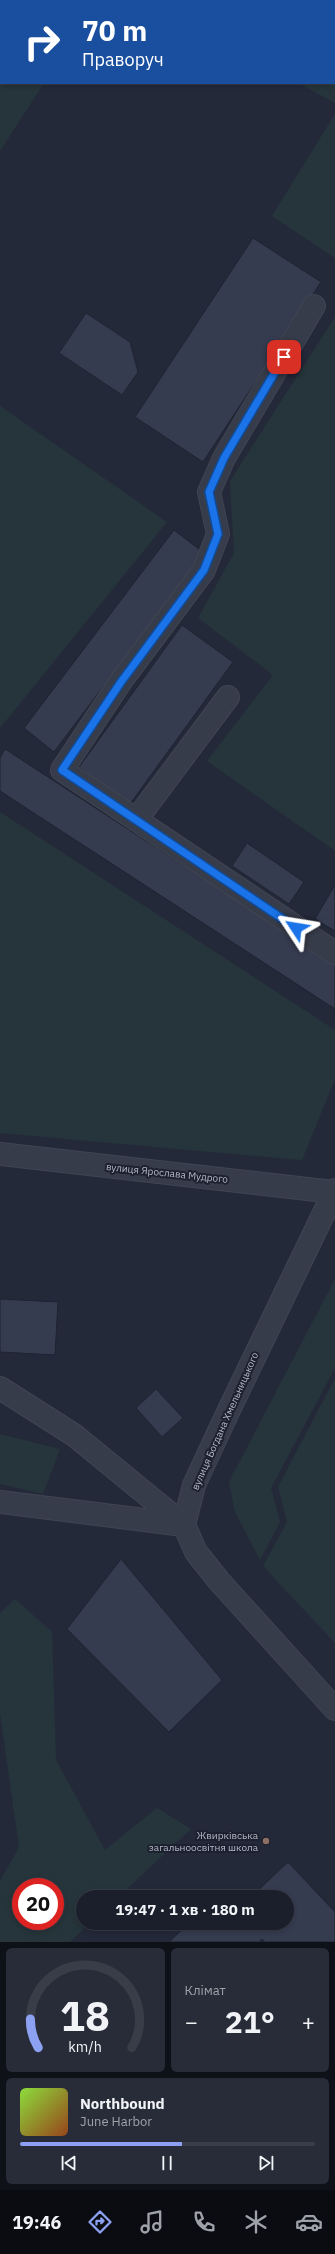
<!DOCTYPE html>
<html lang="uk">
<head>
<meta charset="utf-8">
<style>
  body { margin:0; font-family:"IBM Plex Sans",sans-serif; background:#282c38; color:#f1f3f6; height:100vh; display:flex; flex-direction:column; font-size:15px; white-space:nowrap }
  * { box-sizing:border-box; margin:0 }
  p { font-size:13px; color:#a0a2a9 }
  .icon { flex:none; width:22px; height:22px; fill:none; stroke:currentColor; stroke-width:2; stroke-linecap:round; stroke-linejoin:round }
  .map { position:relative; height:1942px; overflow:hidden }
  .drawer { display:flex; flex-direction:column; gap:6px; padding:6px; background:#0f1118; flex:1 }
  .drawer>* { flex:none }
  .banner { position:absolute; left:0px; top:0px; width:335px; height:84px; box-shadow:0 2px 6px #0003,0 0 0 1px #393d48; background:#1a4fa0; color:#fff; overflow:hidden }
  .speed { position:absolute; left:12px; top:1878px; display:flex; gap:8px; font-size:20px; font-weight:700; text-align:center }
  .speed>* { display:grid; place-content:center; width:52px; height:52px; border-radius:50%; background:#1b1f2c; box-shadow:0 2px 6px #0003,0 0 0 1px #393d48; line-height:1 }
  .speed .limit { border:6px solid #d22; background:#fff; color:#111 }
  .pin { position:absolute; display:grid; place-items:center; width:34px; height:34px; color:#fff; margin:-17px; border-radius:8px; box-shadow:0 2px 6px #0006 }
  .me { position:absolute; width:44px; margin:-22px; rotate:303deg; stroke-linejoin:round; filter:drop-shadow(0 0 3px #0008) }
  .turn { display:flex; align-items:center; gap:14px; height:84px; padding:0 16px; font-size:18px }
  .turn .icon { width:52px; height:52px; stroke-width:2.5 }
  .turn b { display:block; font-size:28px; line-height:34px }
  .big { font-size:30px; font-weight:700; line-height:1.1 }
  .drawer .tile { flex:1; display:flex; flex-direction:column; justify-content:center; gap:6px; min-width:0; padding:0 14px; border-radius:6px; background:#282c38 }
  .drawer .dial { align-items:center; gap:0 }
  .dial svg { height:104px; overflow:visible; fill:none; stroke:#393d48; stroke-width:7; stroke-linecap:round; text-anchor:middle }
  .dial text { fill:#f1f3f6; stroke:none }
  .song { display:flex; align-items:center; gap:12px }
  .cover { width:48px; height:48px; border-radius:6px; background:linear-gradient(135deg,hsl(90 70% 55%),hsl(20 70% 35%)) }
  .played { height:4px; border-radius:2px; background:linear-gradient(90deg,#8ca1f2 55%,#393d48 55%) }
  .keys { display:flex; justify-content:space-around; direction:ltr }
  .heat { display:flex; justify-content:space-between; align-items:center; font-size:22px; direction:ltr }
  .drawer .tiles { flex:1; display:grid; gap:6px; grid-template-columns:1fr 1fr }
  .tile:last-child { grid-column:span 2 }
  .trip { position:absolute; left:76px; top:1890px; width:218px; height:40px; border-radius:20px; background:#1b1f2c; box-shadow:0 2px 6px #0003,0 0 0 1px #393d48; font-weight:700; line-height:40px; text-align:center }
  .tabs { display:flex; height:64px; justify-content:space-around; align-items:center; background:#0b0c12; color:#a0a2a9 }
  .tabs .icon { width:28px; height:28px }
  .tabs .current { color:#8ca1f2 }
  .tabs b { font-size:18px; color:#f1f3f6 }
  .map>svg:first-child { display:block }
  .green { fill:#26353b; fill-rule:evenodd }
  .building { fill:#363c50; stroke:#1f2331 }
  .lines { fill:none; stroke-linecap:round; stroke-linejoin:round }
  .minor-casing { stroke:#404553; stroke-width:24 }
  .minor { stroke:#373c4a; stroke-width:22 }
  .route-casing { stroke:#114b97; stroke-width:10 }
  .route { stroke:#1a73e8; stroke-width:7 }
  .education-dot { fill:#8d6e63; stroke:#1d212f; stroke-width:1.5 }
  .labels { text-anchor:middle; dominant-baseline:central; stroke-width:4; stroke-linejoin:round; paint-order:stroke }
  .street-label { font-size:10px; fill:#b3b7c6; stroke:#1d212f }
  .poi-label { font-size:10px; fill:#b3b7c6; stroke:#1d212f; text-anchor:end }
</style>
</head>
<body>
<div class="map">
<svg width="335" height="1942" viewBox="0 0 335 1942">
  <rect width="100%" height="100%" fill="#24293a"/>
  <path class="green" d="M0,0h97l-96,1v82h43l-44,68z
    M149,0h186v103l-37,-20h36v-82z
    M335,114v144l-63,-42z
    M335,317v534l-128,-90 66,-86 -75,-57 36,-65 -4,-72z
    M0,406l167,116 -167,206z
    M0,812l335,218v49l-33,81 -302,-27z
    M335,1279v89l-64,120 9,34 -20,38 -25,-48 -6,-30z
    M335,1378v265l-72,-77 24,-44 -9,-35z
    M0,1434l60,15 -17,45 -43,-10z
    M15,1599l37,33 4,128 49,90 52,-42 34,21 -73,68h-35v26h7l-20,19h-70v-61l19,-34 -19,-134v-100zM21,1887h34v34h-34z"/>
  <path class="building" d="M253,238l68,44 -118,180 -68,-45z
    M86,313l44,29 8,30 -16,23 -63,-42z
    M174,530l30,23 -150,199 -30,-24z
    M182,625l51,37 -103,142 -51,-37z
    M5,749l330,215v45l-335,-218v-33z
    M247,843l57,39 -15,22 -57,-38z
    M335,885v46l-20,-12z
    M0,1299l58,3 -3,53 -55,-3z
    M156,1389l27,29 -21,19 -26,-29z
    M121,1559l101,121 -53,52 -102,-103z
    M288,1862l47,50v30h-70l-3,-3 -3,3h-90l20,-19h98v-26h-36z"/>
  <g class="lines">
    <g class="minor-casing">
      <path id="minor" d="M314,306l-90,152 -15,34 9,42 -14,36 -83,111 -59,89 273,183
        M136,820l92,-123
        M0,1154l334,38
        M335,1190l-107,222 -34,73 -10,40 12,27 23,29 116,128
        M0,1388l74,47 110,90
        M0,1502l184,23"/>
    </g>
    <use href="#minor" class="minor"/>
  </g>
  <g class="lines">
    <g class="route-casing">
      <path id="route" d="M284,357l-60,101 -15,34 9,42 -14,36 -83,112 -59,88 234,158"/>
    </g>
    <use href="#route" class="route"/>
  </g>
  <circle class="education-dot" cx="266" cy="1841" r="4"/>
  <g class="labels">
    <g class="street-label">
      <text transform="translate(167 1173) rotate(6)">вулиця Ярослава Мудрого</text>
      <text transform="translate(225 1421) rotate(-66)">вулиця Богдана Хмельницького</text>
    </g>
    <g class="poi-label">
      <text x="258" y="1835">Жвирківська<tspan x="258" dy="12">загальноосвітня школа</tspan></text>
    </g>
  </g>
</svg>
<div class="speed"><div class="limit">20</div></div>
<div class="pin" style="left:284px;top:357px;background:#d93025"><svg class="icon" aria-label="arrive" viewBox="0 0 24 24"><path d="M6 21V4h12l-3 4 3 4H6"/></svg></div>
<svg class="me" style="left:296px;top:928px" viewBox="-20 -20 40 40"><path d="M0-17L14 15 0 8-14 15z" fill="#1a73e8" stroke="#fff" stroke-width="4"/></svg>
<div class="trip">19:47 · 1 хв · 180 m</div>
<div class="banner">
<div class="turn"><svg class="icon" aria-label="right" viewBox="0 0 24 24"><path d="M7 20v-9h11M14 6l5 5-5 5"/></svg><div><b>70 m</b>Праворуч</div></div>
</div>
</div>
<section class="drawer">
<div class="tiles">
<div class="tile dial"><svg viewBox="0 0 100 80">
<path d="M14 69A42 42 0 1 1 86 69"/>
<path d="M14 69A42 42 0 0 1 8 47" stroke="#8ca1f2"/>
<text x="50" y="56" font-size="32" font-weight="700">18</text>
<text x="50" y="72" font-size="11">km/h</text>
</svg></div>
<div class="tile"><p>Клімат</p>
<div class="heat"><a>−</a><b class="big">21°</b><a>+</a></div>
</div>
<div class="tile">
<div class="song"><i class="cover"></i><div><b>Northbound</b><p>June Harbor</p></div></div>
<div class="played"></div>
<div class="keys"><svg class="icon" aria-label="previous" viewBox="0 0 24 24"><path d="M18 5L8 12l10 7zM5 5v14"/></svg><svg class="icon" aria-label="pause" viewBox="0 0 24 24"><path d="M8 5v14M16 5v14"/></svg><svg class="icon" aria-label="next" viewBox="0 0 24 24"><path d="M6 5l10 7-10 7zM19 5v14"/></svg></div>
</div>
</div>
</section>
<nav class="tabs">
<b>19:46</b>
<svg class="icon current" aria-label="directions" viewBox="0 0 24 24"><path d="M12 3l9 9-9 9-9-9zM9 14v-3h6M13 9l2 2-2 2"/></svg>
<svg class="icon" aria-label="music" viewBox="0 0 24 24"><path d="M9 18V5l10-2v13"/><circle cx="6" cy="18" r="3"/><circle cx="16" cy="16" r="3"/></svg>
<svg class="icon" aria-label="phone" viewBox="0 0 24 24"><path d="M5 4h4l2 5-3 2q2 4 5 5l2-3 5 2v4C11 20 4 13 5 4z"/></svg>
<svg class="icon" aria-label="climate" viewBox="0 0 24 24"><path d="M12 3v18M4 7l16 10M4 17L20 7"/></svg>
<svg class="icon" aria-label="car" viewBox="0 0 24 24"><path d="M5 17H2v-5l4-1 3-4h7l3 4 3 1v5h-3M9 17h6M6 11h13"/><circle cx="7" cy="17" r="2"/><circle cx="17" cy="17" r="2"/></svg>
</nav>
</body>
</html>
